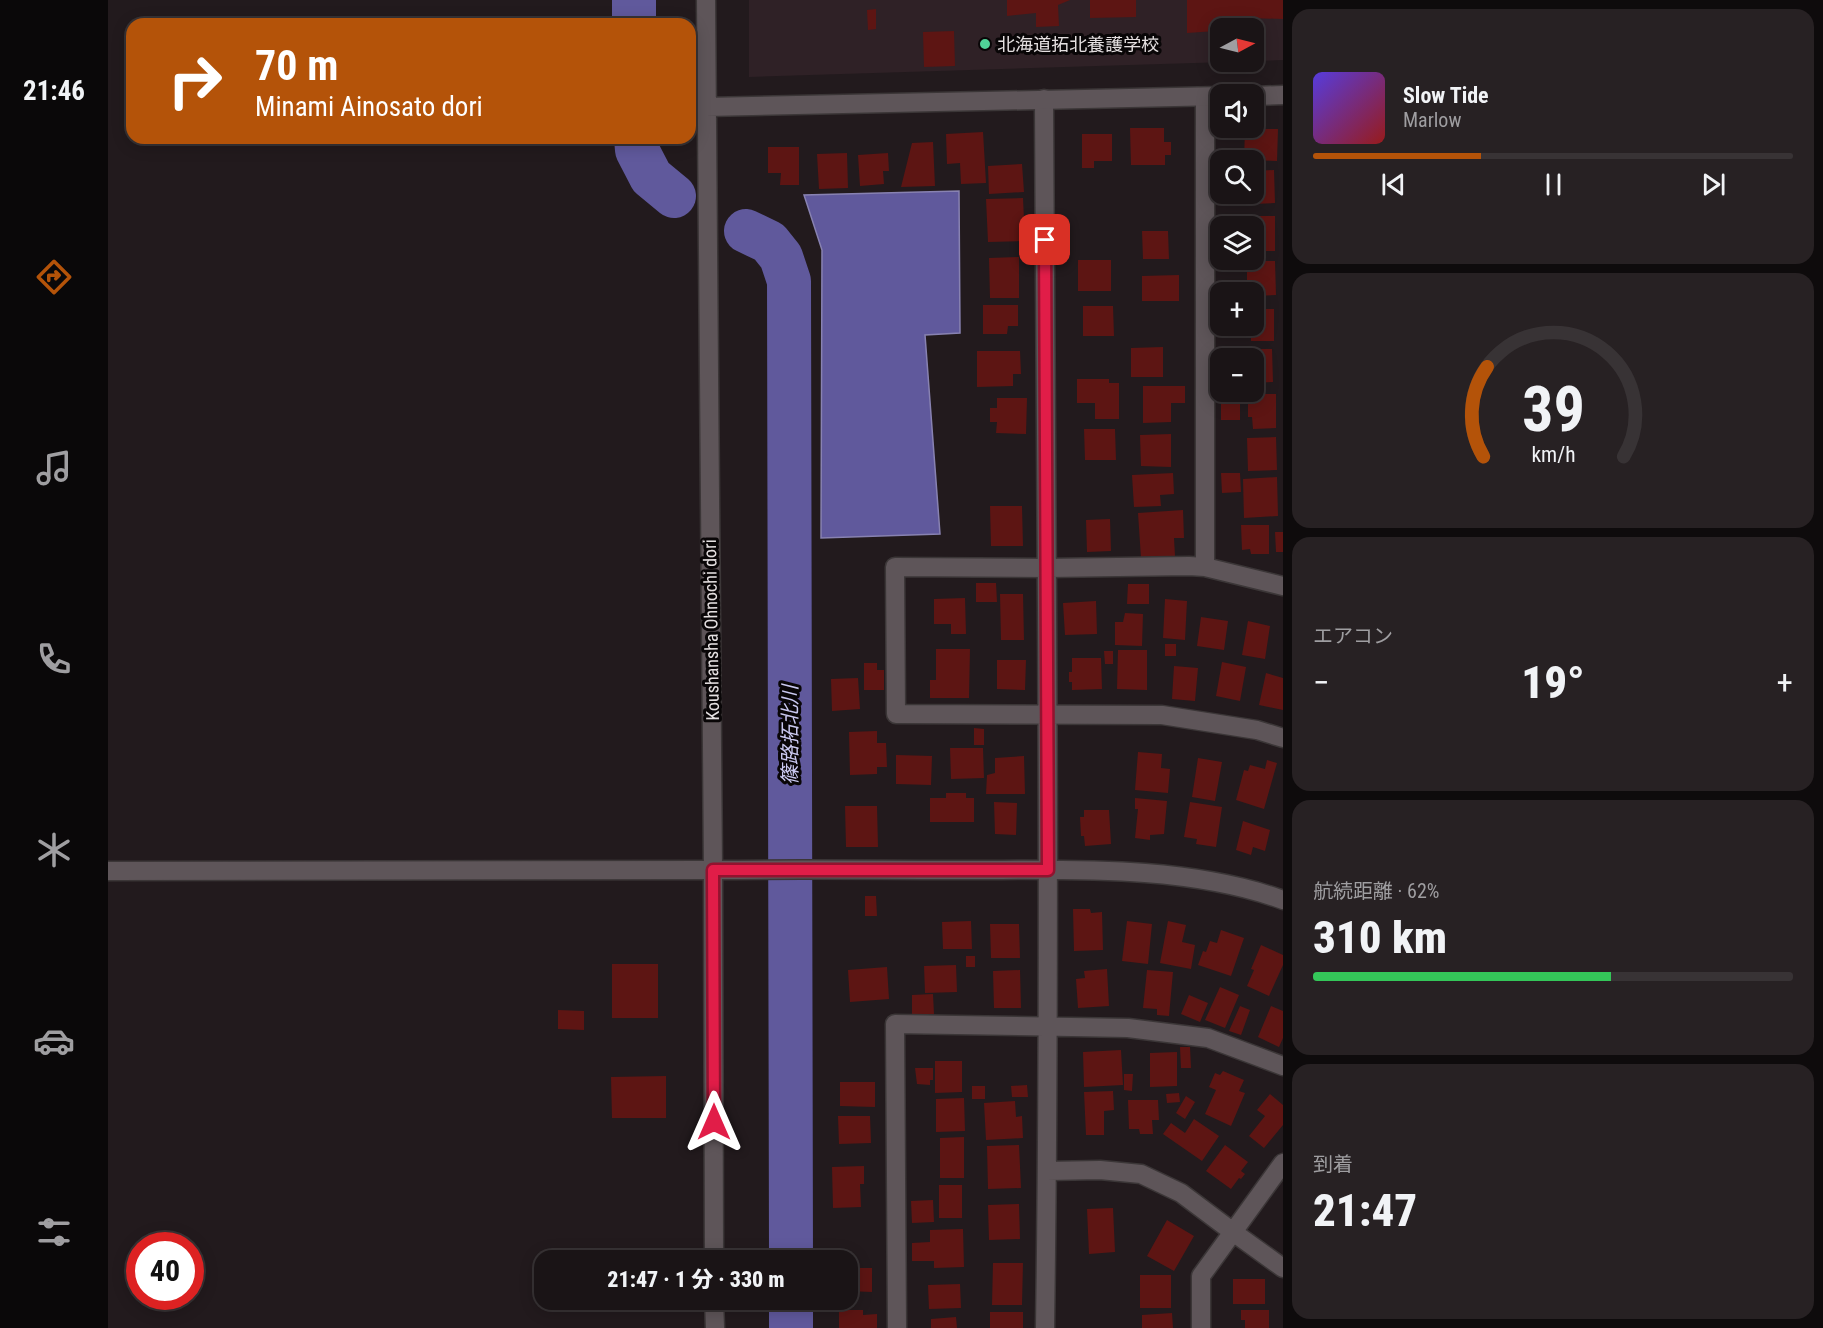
<!DOCTYPE html>
<html lang="ja">
<head>
<meta charset="utf-8">
<style>
  body { margin:0; font-family:"Roboto Condensed","Noto Sans JP",sans-serif; background:#272123; color:#f1f3f6; height:100vh; display:flex; flex-direction:column; font-size:22px; white-space:nowrap }
  * { box-sizing:border-box; margin:0 }
  p { font-size:20px; color:#9f9ea1 }
  .icon { flex:none; width:33px; height:33px; fill:none; stroke:currentColor; stroke-width:2; stroke-linecap:round; stroke-linejoin:round }
  .map { position:relative; flex:1; overflow:hidden }
  .details { display:flex; flex-direction:column; gap:9px; padding:9px; background:#0e0b0c; width:540px }
  .details>* { flex:none }
  .hud { position:absolute; left:18px; top:18px; width:570px; height:126px; border-radius:18px; box-shadow:0 3px 15px #0003,0 0 0 2px #383335; background:#b45309; color:#fff; overflow:hidden }
  .needle { width:39px; rotate:83deg }
  .controls { position:absolute; left:1102px; top:18px; display:grid; gap:12px }
  .controls a { display:grid; place-items:center; width:54px; height:54px; border-radius:12px; background:#1a1416; box-shadow:0 3px 15px #0003,0 0 0 2px #383335; font-size:30px }
  .speed { position:absolute; left:18px; top:1232px; display:flex; gap:12px; font-size:30px; font-weight:700; text-align:center }
  .speed>* { display:grid; place-content:center; width:78px; height:78px; border-radius:50%; background:#1a1416; box-shadow:0 3px 15px #0003,0 0 0 2px #383335; line-height:1 }
  .speed .limit { border:9px solid #d22; background:#fff; color:#111 }
  .pin { position:absolute; display:grid; place-items:center; width:51px; height:51px; color:#fff; margin:-26px; border-radius:12px; box-shadow:0 3px 9px #0006 }
  .me { position:absolute; width:66px; margin:-33px; rotate:0deg; stroke-linejoin:round; filter:drop-shadow(0 0 4px #0008) }
  .turn { display:flex; align-items:center; gap:21px; height:126px; padding:0 30px; font-size:27px }
  .turn .icon { width:78px; height:78px; stroke-width:2.5 }
  .turn b { display:block; font-size:42px; line-height:51px }
  .big { font-size:45px; font-weight:800; line-height:1.1 }
  .details .card { flex:1; display:flex; flex-direction:column; justify-content:center; gap:9px; min-width:0; padding:0 21px; border-radius:18px; background:#272123 }
  .details .dial { align-items:center; gap:0 }
  .dial svg { height:156px; overflow:visible; fill:none; stroke:#383335; stroke-width:7; stroke-linecap:round; text-anchor:middle }
  .dial text { fill:#f1f3f6; stroke:none }
  .song { display:flex; align-items:center; gap:18px }
  .cover { width:72px; height:72px; border-radius:9px; background:linear-gradient(135deg,hsl(250 70% 55%),hsl(0 70% 35%)) }
  .played { height:6px; border-radius:3px; background:linear-gradient(90deg,#b45309 35%,#383335 35%) }
  .keys { display:flex; justify-content:space-around; direction:ltr }
  .heat { display:flex; justify-content:space-between; align-items:center; font-size:33px; direction:ltr }
  .charge { height:9px; border-radius:4px; background:linear-gradient(90deg,#34c759 62%,#383335 0) }
  .trip { position:absolute; left:426px; top:1250px; width:324px; height:60px; border-radius:18px; background:#1a1416; box-shadow:0 3px 15px #0003,0 0 0 2px #383335; font-weight:800; line-height:60px; text-align:center }
  main { display:flex; flex:1; min-height:0 }
  .tabs { display:flex; flex-direction:column; width:108px; justify-content:space-around; align-items:center; background:#0a0809; color:#9f9ea1 }
  .tabs .icon { width:42px; height:42px }
  .tabs .active { color:#b45309 }
  .tabs b { font-size:27px; color:#f1f3f6 }
  .map>svg:first-child { display:block }
  .built { fill:#2f2126 }
  .water { fill:#60599c; stroke:#8882b1; stroke-width:1.5 }
  .lines { fill:none; stroke-linecap:round; stroke-linejoin:round }
  .river { stroke:#60599c; stroke-width:44 }
  .building { fill:#5d1513 }
  .street-casing { stroke:#3b3637; stroke-width:21 }
  .secondary-casing { stroke:#3b3637; stroke-width:21 }
  .street { stroke:#5e5559; stroke-width:18 }
  .secondary { stroke:#5e5559; stroke-width:18 }
  .route-casing { stroke:#92132f; stroke-width:15 }
  .route { stroke:#e11d48; stroke-width:10 }
  .poi-dot { fill:#50d398; stroke:#090607; stroke-width:2 }
  .labels { text-anchor:middle; dominant-baseline:central; stroke-width:6; stroke-linejoin:round; paint-order:stroke }
  .poi-label { font-size:18px; fill:#e5e0e1; stroke:#090607; text-anchor:start }
  .street-label { font-size:18px; fill:#e5e0e1; stroke:#090607 }
  .water-label { font-size:20px; font-style:italic; fill:#cac9f0; stroke:#090607 }
</style>
</head>
<body>
<main>
<nav class="tabs">
<b>21:46</b>
<svg class="icon active" aria-label="directions" viewBox="0 0 24 24"><path d="M12 3l9 9-9 9-9-9zM9 14v-3h6M13 9l2 2-2 2"/></svg>
<svg class="icon" aria-label="music" viewBox="0 0 24 24"><path d="M9 18V5l10-2v13"/><circle cx="6" cy="18" r="3"/><circle cx="16" cy="16" r="3"/></svg>
<svg class="icon" aria-label="phone" viewBox="0 0 24 24"><path d="M5 4h4l2 5-3 2q2 4 5 5l2-3 5 2v4C11 20 4 13 5 4z"/></svg>
<svg class="icon" aria-label="climate" viewBox="0 0 24 24"><path d="M12 3v18M4 7l16 10M4 17L20 7"/></svg>
<svg class="icon" aria-label="car" viewBox="0 0 24 24"><path d="M5 17H2v-5l4-1 3-4h7l3 4 3 1v5h-3M9 17h6M6 11h13"/><circle cx="7" cy="17" r="2"/><circle cx="17" cy="17" r="2"/></svg>
<svg class="icon" aria-label="filters" viewBox="0 0 24 24"><path d="M4 7h16M4 17h16"/><circle cx="9" cy="7" r="2"/><circle cx="15" cy="17" r="2"/></svg>
</nav>
<div class="map">
<svg width="1175" height="1328" viewBox="0 0 1175 1328">
  <rect width="100%" height="100%" fill="#221a1d"/>
  <path class="built" d="M641,0h534v60l-29,1v-33h-33v34h6l-478,15z"/>
  <path class="water" d="M851,191l1,142 -35,2 15,199 -119,4 1,-288 -18,-55z"/>
  <g class="lines">
    <path class="river" d="M526,0v24
      M528,138l1,12 14,27 23,19
      M638,231l23,11 12,15 8,24 2,979
      M683,1299v29"/>
  </g>
  <path class="building" d="M899,0h63l-12,5 1,21 -23,1v-14l-29,3z
    M982,0h46v17l-46,1z
    M1079,0h96v19l-67,-2v14l-29,2z
    M768,9v20l-8,1 -1,-20z
    M846,31l1,35 -31,1 -1,-35z
    M1022,128h34v14h7v13h-6v10h-34z
    M1137,129h33l-1,32 -33,-1z
    M875,132l3,51 -25,1 -1,-21 -13,1 -1,-30z
    M974,134h30v27h-18v7h-12z
    M825,142l2,44 -34,1 11,-44z
    M660,147h31v38h-19l1,-12h-13z
    M739,153l1,35 -29,1 -2,-35z
    M780,153l1,18h-6l1,13 -24,2 -2,-31z
    M914,164l2,28 -35,2 -1,-28z
    M1166,170l1,33 -23,1 2,-33z
    M915,198l2,43 -37,1 -2,-43z
    M1143,216h24v35h-21v-25h-3z
    M1034,231h26l1,28h-26z
    M911,257v41h-29l-1,-40z
    M970,260h33v31h-33z
    M1144,261h23l1,34 -22,1v-4h-2v-7h-5v-16h5z
    M1071,275v26h-37v-25z
    M875,305h35v21h-10l-1,8h-24z
    M975,306h30l1,30h-31z
    M1146,309h20v32h-23v-8h-7v-7h10z
    M1055,347v30h-32v-29z
    M1141,349h23l1,33 -19,1v-25h-5z
    M869,351h43l1,23h-8v12l-36,1z
    M969,379h32v4h10v36h-24v-16h-18z
    M1035,386h42v17h-14v19l-28,1z
    M1144,394h24v34l-23,1 -1,-12h-4v-16h4z
    M889,398h30l-1,36 -30,-1 1,-11h-7v-14h7z
    M1132,399v21h-19v-20z
    M976,429h31l1,31h-31z
    M1063,434v33l-30,-1 -1,-31z
    M1168,437l1,33 -29,1 -1,-33z
    M1065,473l1,21 -14,1 1,11 -27,1 -2,-32z
    M1113,473h19l1,19 -19,1z
    M1169,477l1,39 -34,2 -1,-39z
    M882,506h32l1,40h-32z
    M1075,510l1,28h-10l1,18 -34,2 -3,-45z
    M1002,519l1,32 -24,1 -1,-32z
    M1133,525h28v29h-18l-1,-5 -8,1z
    M1167,532h8v20h-7z
    M868,583h20l1,19h-21z
    M1020,584h21v20h-22z
    M892,594h23l1,46h-23z
    M857,598l1,36h-15v-10h-17v-25z
    M1057,599l22,2 -2,39 -22,-2z
    M988,601l1,33 -32,1 -2,-32z
    M1017,613l18,1 -1,32 -27,-1v-23h8z
    M1093,617l27,4 -4,29 -27,-4z
    M1140,621l22,5 -5,33 -23,-4z
    M1057,644h11v12h-11z
    M828,649h34l-1,49h-39v-18h6z
    M1010,650h29v40l-30,-1z
    M996,651h9v13h-8z
    M964,658h29l1,31 -30,1v-8h-3v-10h3z
    M889,660h29l-1,30 -28,-1z
    M1114,662l24,5 -6,34 -24,-5z
    M756,663h13v7h7v20h-20z
    M1066,666l24,2 -3,33 -23,-2z
    M1158,673l17,5v32l-24,-5z
    M750,678l2,31 -28,2 -1,-32z
    M866,728l10,1v16h-10z
    M769,731v12h9l1,24h-10v7l-27,1 -1,-43z
    M842,748h33l1,30 -33,1z
    M1030,752l24,2 -1,14 9,1 -2,24 -33,-3z
    M788,755l36,1 -1,29 -35,-1z
    M916,756l1,38h-39l1,-19 8,-2v-15z
    M1090,758l24,4 -7,39 -23,-4z
    M1159,760l10,3 -13,46 -28,-9 8,-30 4,1 2,-6 15,4z
    M838,793h20v5h8v24h-44v-24h16z
    M1027,798l32,3 -3,33 -14,1v5l-15,-2 3,-29h-3z
    M886,802l23,1 -1,32 -21,-1z
    M1082,802l32,5 -6,40 -20,-3 1,-5 -13,-2z
    M737,806h32l1,41h-32z
    M976,810h25l2,34 -26,2 -1,-10h-3l-1,-19h4z
    M1135,821l27,9 -5,21 -12,-4 -2,8 -15,-5z
    M757,896h11l1,20h-12z
    M965,909h17l1,4 11,-1 1,38 -29,1z
    M863,921l1,28h-29l-1,-27z
    M1019,921l25,3 -4,40 -26,-3z
    M1060,921l18,4 -4,17 13,3 -4,24 -31,-6z
    M882,924h29l1,34h-29z
    M1113,930l23,8 -13,38 -33,-11 5,-14 3,1 4,-11 7,2z
    M1153,945l22,10v10l-14,31 -22,-10 7,-16 -3,-1z
    M858,956h9v11h-9z
    M504,964h46v54h-46z
    M848,965l1,27 -32,1 -1,-27z
    M779,967l2,32 -39,3 -2,-32z
    M999,969l2,37 -31,2 -2,-29 9,-1 -1,-7z
    M912,970l1,38h-27l-1,-37z
    M1039,970l26,2 -4,44 -12,-1v-6l-14,-1z
    M1112,987l19,8 -14,33 -20,-8z
    M825,994l1,20h-22v-19z
    M1081,995l19,8 -8,19 -19,-8z
    M1132,1006l10,4 -9,25 -12,-4z
    M1163,1006l12,5v27l-4,9 -21,-10z
    M450,1010l26,1v19l-26,-1z
    M1072,1047h10l1,21h-10z
    M1013,1050l2,35 -39,2 -1,-35z
    M1069,1052v34l-27,1v-34z
    M827,1061h27v31l-27,1z
    M807,1068h18v12h-3v5l-13,-1z
    M1115,1071l21,9 -5,11 6,2 -14,33 -26,-12 11,-24 -7,-3 6,-14 5,2z
    M1016,1074h9l-1,17 -8,-1z
    M558,1076v42h-54l-1,-41z
    M732,1082h35v25l-35,-1z
    M919,1085l1,12h-16l-1,-11z
    M864,1086h13v13h-13z
    M1005,1091l1,19 -10,1v24h-18l-2,-43z
    M1071,1093l1,9 -13,1 -1,-9z
    M1162,1094l13,11v20l-19,23 -15,-12 16,-20 -8,-6z
    M1078,1096l9,6 -10,17 -9,-6z
    M856,1098l1,33 -29,1v-33z
    M1020,1100h30l1,20h-7l1,14h-13l-1,-5h-10z
    M907,1101l1,16 6,-1 1,22 -37,2 -2,-37z
    M730,1116h32l1,27 -32,1z
    M1086,1119l25,17 -17,25 -39,-27 8,-11 14,10z
    M856,1137v41h-24v-40z
    M911,1145l2,43 -33,1 -1,-43z
    M1117,1145l23,17 -7,9 4,3 -4,5 -2,-1 -8,11 -25,-18z
    M756,1166v18h-4l1,23 -28,1 -1,-41z
    M831,1185h23v33h-23z
    M825,1200l1,22 -22,1 -1,-22z
    M911,1204l1,35 -31,1 -1,-35z
    M1005,1208l2,44 -26,2 -2,-45z
    M1059,1220l27,16 -20,35 -27,-15z
    M855,1229l1,38 -30,1v-7h-22v-18l18,-1v-12z
    M885,1263h30l-1,42h-30z
    M740,1268h24v24l-24,-1z
    M1032,1275h31v33h-31z
    M1125,1279h32v25h-32z
    M852,1284l1,24 -32,1 -1,-24z
    M731,1310h24v5l14,-1v14h-38z
    M1133,1310h28v18h-24v-8h-4z
    M882,1312h33v16h-33z
    M1064,1313l1,15h-31v-13z
    M848,1317l1,11h-26v-9z"/>
  <g class="lines">
    <g class="street-casing">
      <path id="street" d="M936,99c2,409 7,819 1,1229
        M1097,567v-470
        M1175,586l-78,-19 -16,-1 -142,2 -152,-1 1,147 266,1 95,15 26,8
        M0,871l605,-1
        M939,1171l53,-1 41,4 40,19 52,39 50,-69
        M789,1328l-2,-304 233,4 80,10 75,28
        M1093,1328v-52l32,-44 50,36"/>
    </g>
    <g class="secondary-casing">
      <path id="secondary" d="M598,0l7,870 1,390
        M1146,96l29,-1
        M598,107l515,-11
        M605,870c85,-1 170,0 255,0 101,0 219,-5 315,30
        M606,1299l1,29"/>
    </g>
    <use href="#street" class="street"/>
    <use href="#secondary" class="secondary"/>
  </g>
  <g class="lines">
    <g class="route-casing">
      <path id="route" d="M606,1122l-1,-252h335l-3,-630"/>
    </g>
    <use href="#route" class="route"/>
  </g>
  <circle class="poi-dot" cx="877" cy="44" r="6"/>
  <g class="labels">
    <g class="poi-label">
      <text x="889" y="44">北海道拓北養護学校</text>
    </g>
    <g class="street-label">
      <text transform="translate(603 630) rotate(-91)">Koushansha Ohnochi dori</text>
    </g>
    <g class="water-label">
      <text transform="translate(682 735) rotate(-90)">篠路拓北川</text>
    </g>
  </g>
</svg>
<div class="controls">
<a><svg class="needle" viewBox="-14 -14 28 28"><path d="M0-13l5 13h-10z" fill="#e53935"/><path d="M0 13l5-13h-10z" fill="#9f9ea1"/></svg></a>
<a><svg class="icon" aria-label="sound" viewBox="0 0 24 24"><path d="M4 9h4l5-4v14l-5-4H4zM17 9q2 3 0 6"/></svg></a>
<a><svg class="icon" aria-label="search" viewBox="0 0 24 24"><circle cx="10" cy="10" r="6"/><path d="M15 15l6 6"/></svg></a>
<a><svg class="icon" aria-label="layers" viewBox="0 0 24 24"><path d="M12 4l9 5-9 5-9-5zM3 14l9 5 9-5"/></svg></a>
<a>+</a>
<a>−</a>
</div>
<div class="speed"><div class="limit">40</div></div>
<div class="pin" style="left:937px;top:240px;background:#d93025"><svg class="icon" aria-label="arrive" viewBox="0 0 24 24"><path d="M6 21V4h12l-3 4 3 4H6"/></svg></div>
<svg class="me" style="left:606px;top:1122px" viewBox="-20 -20 40 40"><path d="M0-17L14 15 0 8-14 15z" fill="#e11d48" stroke="#fff" stroke-width="4"/></svg>
<div class="trip">21:47 · 1 分 · 330 m</div>
<div class="hud">
<div class="turn"><svg class="icon" aria-label="right" viewBox="0 0 24 24"><path d="M7 20v-9h11M14 6l5 5-5 5"/></svg><div><b>70 m</b>Minami Ainosato dori</div></div>
</div>
</div>
<section class="details">
<div class="card">
<div class="song"><i class="cover"></i><div><b>Slow Tide</b><p>Marlow</p></div></div>
<div class="played"></div>
<div class="keys"><svg class="icon" aria-label="previous" viewBox="0 0 24 24"><path d="M18 5L8 12l10 7zM5 5v14"/></svg><svg class="icon" aria-label="pause" viewBox="0 0 24 24"><path d="M8 5v14M16 5v14"/></svg><svg class="icon" aria-label="next" viewBox="0 0 24 24"><path d="M6 5l10 7-10 7zM19 5v14"/></svg></div>
</div>
<div class="card dial"><svg viewBox="0 0 100 80">
<path d="M14 69A42 42 0 1 1 86 69"/>
<path d="M14 69A42 42 0 0 1 16 23" stroke="#b45309"/>
<text x="50" y="56" font-size="32" font-weight="700">39</text>
<text x="50" y="72" font-size="11">km/h</text>
</svg></div>
<div class="card"><p>エアコン</p>
<div class="heat"><a>−</a><b class="big">19°</b><a>+</a></div>
</div>
<div class="card"><p>航続距離 · 62%</p><b class="big">310 km</b><div class="charge"></div></div>
<div class="card"><p>到着</p><b class="big">21:47</b></div>
</section>
</main>
</body>
</html>
